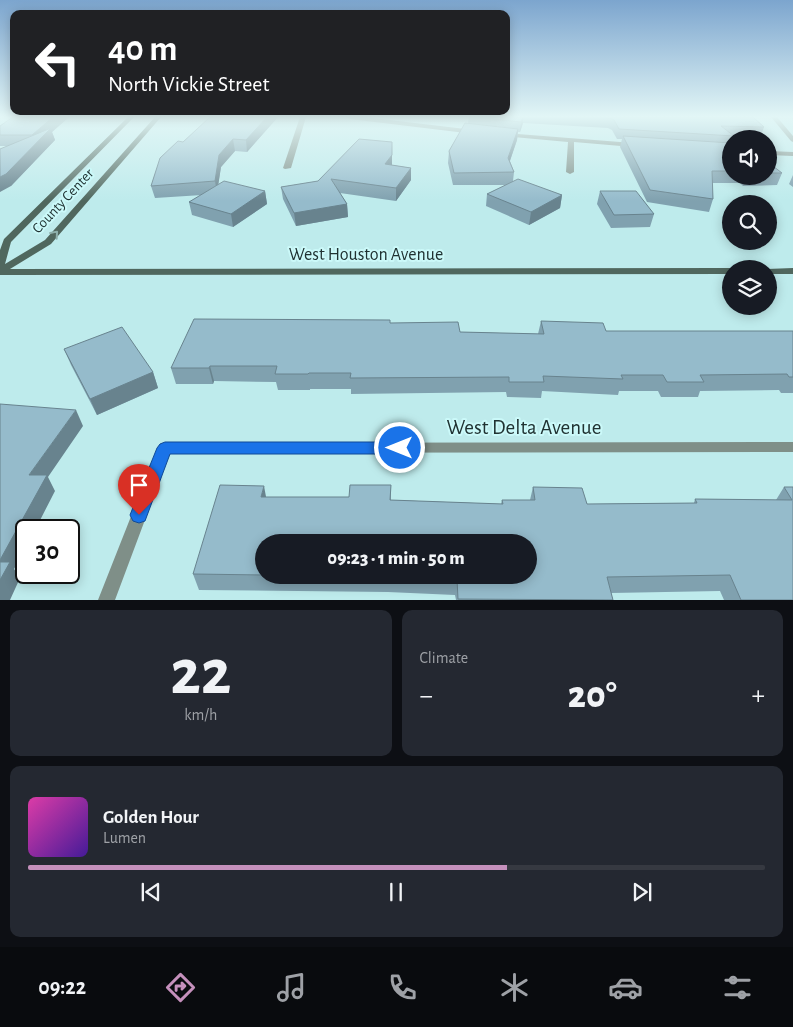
<!DOCTYPE html>
<html lang="en">
<head>
<meta charset="utf-8">
<style>
  body { margin:0; font-family:"Alegreya Sans",sans-serif; background:#242831; color:#f1f3f6; height:100vh; display:flex; flex-direction:column; font-size:19px; white-space:nowrap }
  * { box-sizing:border-box; margin:0 }
  p { font-size:16px; color:#9ea1a6 }
  .icon { flex:none; width:28px; height:28px; fill:none; stroke:currentColor; stroke-width:2; stroke-linecap:round; stroke-linejoin:round }
  .map { position:relative; height:600px; overflow:hidden }
  .sheet { display:flex; flex-direction:column; gap:10px; padding:10px; background:#0d0f14; flex:1 }
  .sheet>* { flex:none }
  .hud { position:absolute; left:10px; top:10px; width:500px; height:105px; border-radius:10px; box-shadow:0 2px 12px #0003; background:#202124; color:#fff; overflow:hidden }
  .controls { position:absolute; left:722px; top:130px; display:grid; gap:10px }
  .controls a { display:grid; place-items:center; width:55px; height:55px; border-radius:50%; background:#171b24; box-shadow:0 2px 12px #0003; font-size:25px }
  .speed { position:absolute; left:15px; top:519px; display:flex; gap:10px; font-size:25px; font-weight:700; text-align:center }
  .speed>* { display:grid; place-content:center; width:65px; height:65px; border-radius:50%; background:#171b24; box-shadow:0 2px 12px #0003; line-height:1 }
  .speed .limit { border:2px solid #111; border-radius:8px; background:#fff; color:#111 }
  .pin { position:absolute; display:grid; place-items:center; width:42px; height:42px; color:#fff; margin:-51px -21px; border-radius:50% 50% 50% 0; rotate:-45deg; box-shadow:0 0 5px #0007 }
  .pin .icon { rotate:45deg }
  .me { position:absolute; width:55px; margin:-28px; rotate:270deg; stroke-linejoin:round; filter:drop-shadow(0 0 4px #0008) }
  .turn { display:flex; align-items:center; gap:18px; height:105px; padding:0 15px; font-size:22px }
  .turn .icon { width:65px; height:65px; stroke-width:2.5 }
  .turn b { display:block; font-size:35px; line-height:42px }
  .big { font-size:38px; font-weight:800; line-height:1.1 }
  .sheet .tile { flex:1; display:flex; flex-direction:column; justify-content:center; gap:8px; min-width:0; padding:0 18px; border-radius:10px; background:#242831 }
  .sheet .dial { align-items:center; gap:0 }
  .dial b { font-size:65px; line-height:1 }
  .song { display:flex; align-items:center; gap:15px }
  .cover { width:60px; height:60px; border-radius:8px; background:linear-gradient(135deg,hsl(320 70% 55%),hsl(260 70% 35%)) }
  .played { height:5px; border-radius:2px; background:linear-gradient(90deg,#c590bc 65%,#363941 65%) }
  .keys { display:flex; justify-content:space-around; direction:ltr }
  .heat { display:flex; justify-content:space-between; align-items:center; font-size:28px; direction:ltr }
  .sheet .tiles { flex:1; display:grid; gap:10px; grid-template-columns:1fr 1fr }
  .tile:last-child { grid-column:span 2 }
  .trip { position:absolute; left:255px; top:534px; width:282px; height:50px; border-radius:25px; background:#171b24; box-shadow:0 2px 12px #0003; font-weight:800; line-height:50px; text-align:center }
  .dock { display:flex; height:80px; justify-content:space-around; align-items:center; background:#090b0e; color:#9ea1a6 }
  .dock .icon { width:35px; height:35px }
  .dock .selected { color:#c590bc }
  .dock b { font-size:22px; color:#f1f3f6 }
  .map>svg:first-child { display:block }
  .lines { fill:none; stroke-linecap:round; stroke-linejoin:round }
  .street { fill:#7f8f88; fill-rule:evenodd }
  .secondary { fill:#50675e; fill-rule:evenodd }
  .wall { fill:#80a1af }
  .shaded-wall { fill:#68838e }
  .building { fill:#95bbcb; stroke:#68838e }
  .oneway { stroke:#8eb0ac }
  .route { fill:#1a73e8; stroke:#114b97 }
  .labels { text-anchor:middle; dominant-baseline:central; stroke-width:4; stroke-linejoin:round; paint-order:stroke }
  .far-street-label { font-size:15px; fill:#203232; stroke:#cbf9f9 }
  .street-label { font-size:18px; fill:#203232; stroke:#cbf9f9 }
  .near-street-label { font-size:21px; fill:#203232; stroke:#cbf9f9 }
</style>
</head>
<body>
<div class="map">
<svg width="793" height="600" viewBox="0 0 793 600">
  <rect width="100%" height="100%" fill="#beebec"/>
  <g class="lines">
    <path class="street" d="M300,117h6l-15,51 -6,1 -2,-1z
      M347,117h17l110,13 3,2 -3,2 -124,-15z
      M771,117h6l16,19v6l-2,-1z
      M505,133l128,10 3,2 -3,2 -59,-5v30l-4,2 -4,-2 2,-30 -65,-6v-2z
      M769,151l24,1v4l-24,-1z
      M793,442v10l-623,1 -55,147h-17l60,-152 2,-4 5,-1z"/>
    <path class="secondary" d="M128,117h6l-123,125 -6,22 40,-24 110,-123h6l-110,127 -41,25 721,-1 2,1h-2v5l-731,1v-25l4,-11z
      M793,268v6h-24v-5h-2z"/>
  </g>
  <path class="wall" d="M13,117h56l-17,15 3,8 -44,46 -4,-40h-7v-20z
    M278,117l-31,35 -12,-1 -14,16 -3,18 47,6 2,13 -34,23 -41,-12 -3,-13 13,-7 -47,3 -4,-12 32,-44z
    M469,117h284l11,10 -4,11 -26,-1v2h-3v37h38v-13l13,10 -5,12 -34,1 -3,-3h-28l1,16 -4,13 -62,-10 -27,-55 2,-8h-5l-5,-9 -4,-2 -85,-5 -3,9h-2l-1,8 -7,21 4,11 -1,9 49,14 -2,13 -31,17 -43,-19 1,-12 19,-9h-53l-5,-22 1,-12 19,-28z
    M392,142v23l19,3v12l-15,21 -56,-8 7,11 1,13 -52,9 -13,-27 -2,-12 37,-6z
    M793,175v12l-4,-3z
    M600,191l54,23 -4,13 -39,1 -14,-24z
    M541,321l65,10h187v62h-12l-2,-3 -79,1 -2,6h-37l-3,-6h-39l-1,4 -76,-4 -1,7 -34,-1 -1,-5 -155,2v-5h-41v1h-32l-2,-8 -62,-1 -1,3h-37l-5,-16 219,-45 70,9 78,2z
    M64,349l89,23 5,16 -61,27 -26,-50z
    M391,485v15l110,4 1,-4h28l3,-13 54,17 107,-1 1,-4 81,1 8,-13h9v113h-69l-4,-9 -109,2 2,7h-157l-1,-5 -67,-3 -189,-2 -6,-16 73,-77h83z"/>
  <path class="shaded-wall" d="M53,117h16l-17,15 3,8 -44,46 -11,6v-15l35,-33 -3,-9z
    M267,117h11l-31,35 -1,-12z
    M523,117v6l-3,9 1,-10z
    M518,129l-1,11 -10,29 1,-11z
    M233,139l2,12 -14,16 -4,26 -2,-12 4,-26z
    M392,155v11l-7,-2z
    M411,168v12l-15,21v-13z
    M265,191l2,13 -34,23 -2,-13z
    M562,195l-2,13 -31,17 2,-13z
    M347,204l1,13 -52,9 -2,-13z
    M210,366l4,15 -1,3 -4,-16z
    M153,372l5,16 -61,27 -7,-16z
    M76,410l7,16 -35,51 7,14 -20,39h-9v17l-12,22 6,9 -10,22h-10v-40l29,-85z
    M264,486l3,16 -6,-5z"/>
  <path class="building" d="M13,117h40l-21,18h-32v-9z
    M210,117h57l-21,23 -13,-1 -14,16 -4,26 -64,5 9,-28 18,-17 5,1z
    M473,117h50l-2,5z
    M593,117h160l11,10 -43,-1 13,10 -115,-7 -5,-9 -3,-2z
    M465,123l53,6 -10,29 6,14 -60,1 -5,-22z
    M51,128l-45,46 -6,3v-28z
    M623,136l108,7v28h-19l1,28 -63,-9z
    M359,139l33,3v13l-7,9 26,4 -15,20 -65,-9 16,25 -53,9 -13,-26 37,-6z
    M769,163l13,10h-13z
    M518,179l44,16 -31,17 -44,-18z
    M224,181l41,10 -34,23 -42,-12z
    M600,191h36l18,23 -40,1z
    M194,319l196,1v3l68,-1 2,10 84,2 -3,-13 62,2 3,8h187v46h-4l-2,-3 -87,1 4,7h-37l-4,-7h-42l2,4 -80,-3 1,6h-35v-5l-159,1 1,-5h-42l-1,1h-33l2,-8h-67l-1,2h-38z
    M122,327l31,45 -63,27 -26,-50z
    M0,404l76,6 -47,65h18l-47,85z
    M220,485l44,1 -3,11h88l1,-12h41l-1,15 113,4 -1,-4h33l-2,-13 49,1 5,16 110,-1 -2,-4 97,1 -8,-13h9v113h-52l-11,-25 -123,2 6,23 -155,-1 -1,-20 -69,-3 -120,-1h261v-33h-265v33l-71,-1z
    M0,562h10l-10,18z"/>
  <defs><path id="oneway-chevron" d="M-2-3.5L2.5 0L-2 3.5" fill="none" stroke-width="1.6" stroke-linecap="round" stroke-linejoin="round" transform="scale(1.25)"/></defs>
  <use class="oneway" href="#oneway-chevron" transform="translate(55 234) rotate(-49)"/>
  <linearGradient id="sky" x2="0" y2="1"><stop stop-color="#7ca5ce"/><stop offset="0.58" stop-color="#e2f6f6"/><stop offset="1" stop-color="#e2f6f6" stop-opacity="0"/></linearGradient>
  <rect width="793" height="201" fill="url(#sky)"/>
  <path class="route" d="M165,442h235l6,2 2,4 -2,4 -6,2h-230l-25,67 -6,2 -6,-2 -3,-6 27,-67 3,-4z"/>
  <g class="labels">
    <g class="far-street-label">
      <text transform="translate(63 201) rotate(-47)">County Center</text>
    </g>
    <g class="street-label">
      <text x="366" y="255">West Houston Avenue</text>
    </g>
    <g class="near-street-label">
      <text x="524" y="427">West Delta Avenue</text>
    </g>
  </g>
</svg>
<div class="controls">
<a><svg class="icon" aria-label="sound" viewBox="0 0 24 24"><path d="M4 9h4l5-4v14l-5-4H4zM17 9q2 3 0 6"/></svg></a>
<a><svg class="icon" aria-label="search" viewBox="0 0 24 24"><circle cx="10" cy="10" r="6"/><path d="M15 15l6 6"/></svg></a>
<a><svg class="icon" aria-label="layers" viewBox="0 0 24 24"><path d="M12 4l9 5-9 5-9-5zM3 14l9 5 9-5"/></svg></a>
</div>
<div class="speed"><div class="limit">30</div></div>
<div class="pin" style="left:139px;top:515px;background:#d93025"><svg class="icon" aria-label="arrive" viewBox="0 0 24 24"><path d="M6 21V4h12l-3 4 3 4H6"/></svg></div>
<svg class="me" style="left:400px;top:448px" viewBox="-20 -20 40 40"><circle r="17" fill="#1a73e8" stroke="#fff" stroke-width="3"/><path d="M0-11L8 9 0 5-8 9z" fill="#fff"/></svg>
<div class="trip">09:23 · 1 min · 50 m</div>
<div class="hud">
<div class="turn"><svg class="icon" aria-label="left" viewBox="0 0 24 24"><path d="M17 20v-9H6M10 6l-5 5 5 5"/></svg><div><b>40 m</b>North Vickie Street</div></div>
</div>
</div>
<section class="sheet">
<div class="tiles">
<div class="tile dial"><b>22</b><p>km/h</p></div>
<div class="tile"><p>Climate</p>
<div class="heat"><a>−</a><b class="big">20°</b><a>+</a></div>
</div>
<div class="tile">
<div class="song"><i class="cover"></i><div><b>Golden Hour</b><p>Lumen</p></div></div>
<div class="played"></div>
<div class="keys"><svg class="icon" aria-label="previous" viewBox="0 0 24 24"><path d="M18 5L8 12l10 7zM5 5v14"/></svg><svg class="icon" aria-label="pause" viewBox="0 0 24 24"><path d="M8 5v14M16 5v14"/></svg><svg class="icon" aria-label="next" viewBox="0 0 24 24"><path d="M6 5l10 7-10 7zM19 5v14"/></svg></div>
</div>
</div>
</section>
<nav class="dock">
<b>09:22</b>
<svg class="icon selected" aria-label="directions" viewBox="0 0 24 24"><path d="M12 3l9 9-9 9-9-9zM9 14v-3h6M13 9l2 2-2 2"/></svg>
<svg class="icon" aria-label="music" viewBox="0 0 24 24"><path d="M9 18V5l10-2v13"/><circle cx="6" cy="18" r="3"/><circle cx="16" cy="16" r="3"/></svg>
<svg class="icon" aria-label="phone" viewBox="0 0 24 24"><path d="M5 4h4l2 5-3 2q2 4 5 5l2-3 5 2v4C11 20 4 13 5 4z"/></svg>
<svg class="icon" aria-label="climate" viewBox="0 0 24 24"><path d="M12 3v18M4 7l16 10M4 17L20 7"/></svg>
<svg class="icon" aria-label="car" viewBox="0 0 24 24"><path d="M5 17H2v-5l4-1 3-4h7l3 4 3 1v5h-3M9 17h6M6 11h13"/><circle cx="7" cy="17" r="2"/><circle cx="17" cy="17" r="2"/></svg>
<svg class="icon" aria-label="filters" viewBox="0 0 24 24"><path d="M4 7h16M4 17h16"/><circle cx="9" cy="7" r="2"/><circle cx="15" cy="17" r="2"/></svg>
</nav>
</body>
</html>
